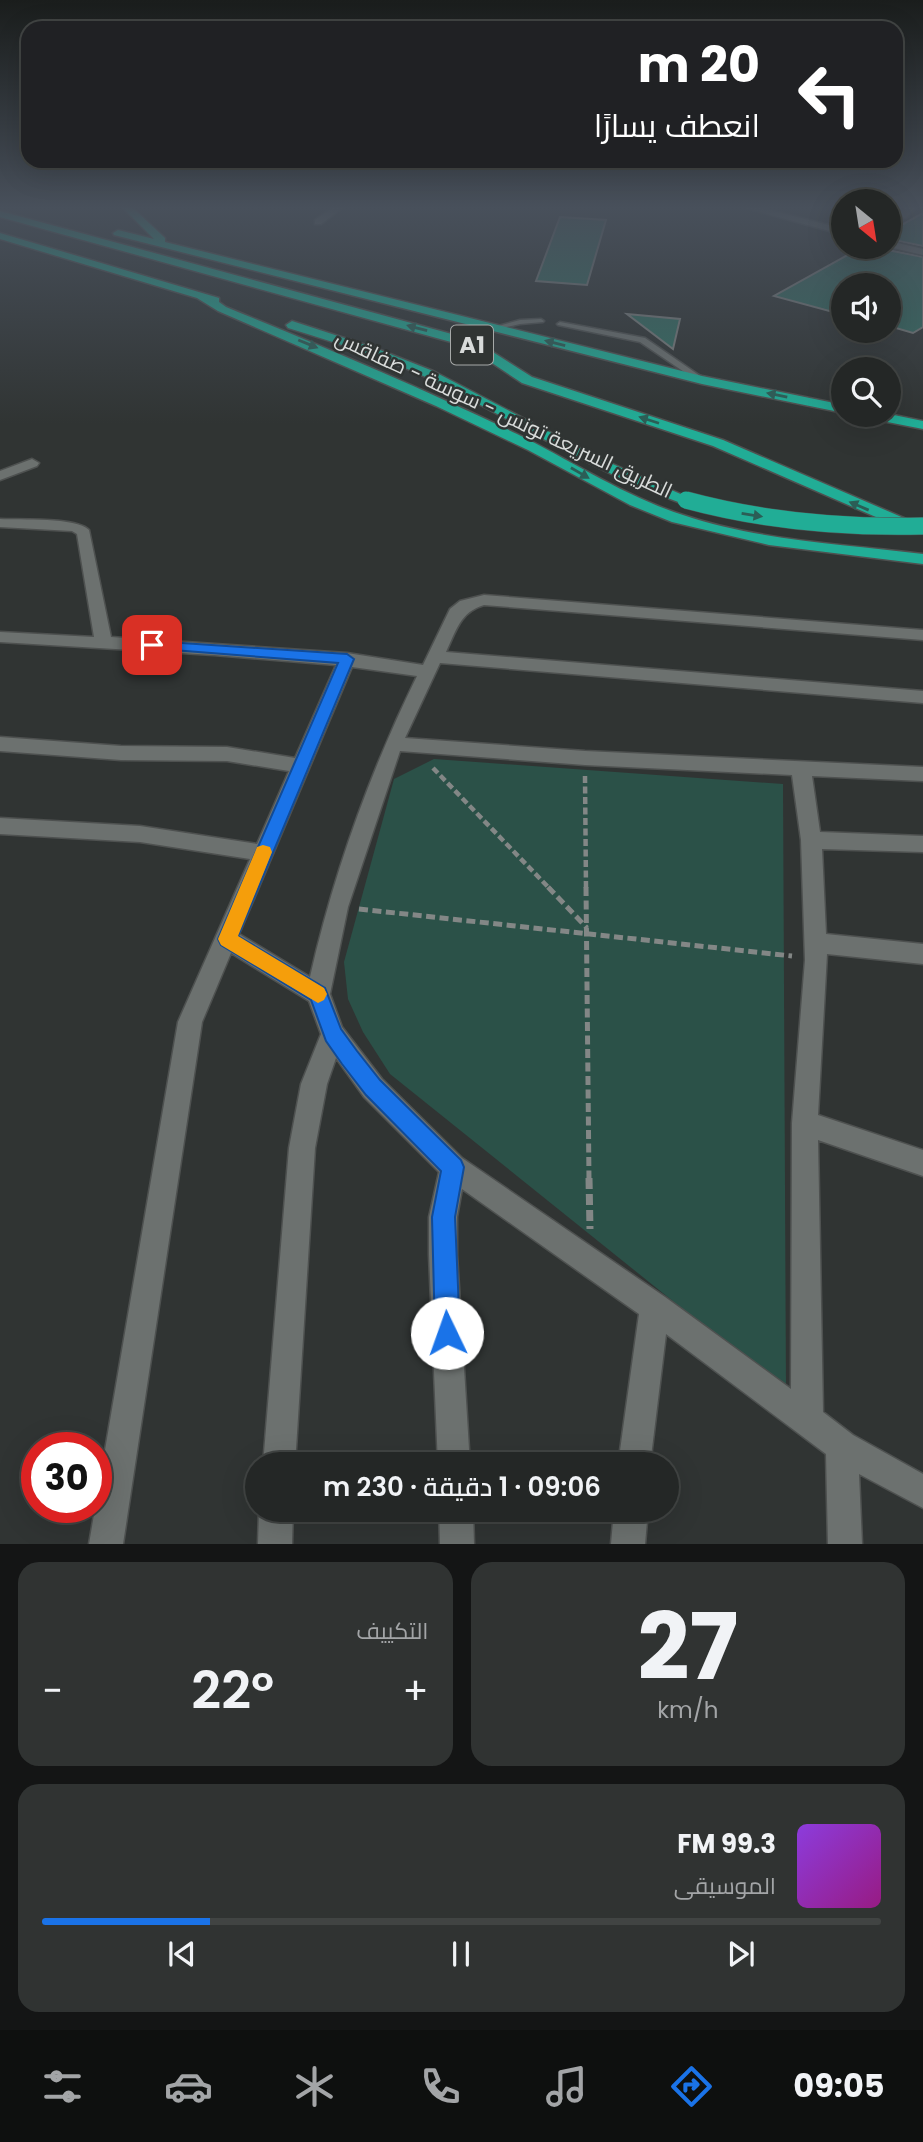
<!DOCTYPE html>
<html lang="ar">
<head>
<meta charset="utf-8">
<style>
  body { margin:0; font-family:Poppins,Cairo,sans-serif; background:#303332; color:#f1f3f6; direction:rtl; height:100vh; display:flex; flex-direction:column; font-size:26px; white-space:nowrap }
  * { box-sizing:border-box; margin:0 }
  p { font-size:23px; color:#a3a5a7 }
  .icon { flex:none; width:38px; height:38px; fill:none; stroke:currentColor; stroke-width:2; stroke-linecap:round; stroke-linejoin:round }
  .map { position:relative; height:1544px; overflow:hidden; direction:ltr }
  .drawer { display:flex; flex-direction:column; gap:18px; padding:18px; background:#141515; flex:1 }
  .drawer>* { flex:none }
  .guide { position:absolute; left:21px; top:21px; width:882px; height:147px; border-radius:21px; box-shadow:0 7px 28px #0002,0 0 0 2px #414443; direction:rtl; background:#202124; color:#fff; overflow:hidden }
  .needle { width:46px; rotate:150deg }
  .fabs { position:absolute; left:831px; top:189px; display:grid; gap:14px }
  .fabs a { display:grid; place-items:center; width:70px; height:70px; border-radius:50%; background:#242726; box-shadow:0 7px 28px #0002,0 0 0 2px #414443; font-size:35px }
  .speed { position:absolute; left:21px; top:1432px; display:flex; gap:14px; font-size:35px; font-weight:700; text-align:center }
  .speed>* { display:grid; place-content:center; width:91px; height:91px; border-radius:50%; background:#242726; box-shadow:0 7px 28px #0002,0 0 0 2px #414443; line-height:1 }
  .speed .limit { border:10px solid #d22; background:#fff; color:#111 }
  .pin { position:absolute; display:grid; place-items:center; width:60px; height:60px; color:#fff; margin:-30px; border-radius:14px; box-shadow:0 4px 10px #0006 }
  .me { position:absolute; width:77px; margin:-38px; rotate:357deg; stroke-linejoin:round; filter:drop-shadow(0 0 5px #0008) }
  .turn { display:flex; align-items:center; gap:24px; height:147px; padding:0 28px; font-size:32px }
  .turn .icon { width:91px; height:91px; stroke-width:2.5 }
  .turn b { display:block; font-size:49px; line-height:60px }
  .big { font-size:52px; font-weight:600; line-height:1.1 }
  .drawer .widget { flex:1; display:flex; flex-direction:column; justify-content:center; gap:10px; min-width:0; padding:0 24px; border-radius:21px; background:#303332 }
  .drawer .dial { align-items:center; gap:0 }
  .dial b { font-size:91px; line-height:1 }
  .song { display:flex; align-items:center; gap:21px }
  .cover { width:84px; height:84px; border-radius:10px; background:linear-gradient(135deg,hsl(270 70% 55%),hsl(310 70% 35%)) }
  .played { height:7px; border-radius:4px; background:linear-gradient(90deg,#1a73e8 20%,#414443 20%) }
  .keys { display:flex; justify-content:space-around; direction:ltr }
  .heat { display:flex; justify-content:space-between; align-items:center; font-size:38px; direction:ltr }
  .drawer .tiles { flex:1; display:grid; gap:18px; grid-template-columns:1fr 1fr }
  .widget:last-child { grid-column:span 2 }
  .trip { position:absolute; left:245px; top:1452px; width:434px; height:70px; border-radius:35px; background:#242726; box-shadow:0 7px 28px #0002,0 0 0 2px #414443; font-weight:600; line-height:70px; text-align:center; direction:rtl }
  .tab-bar { display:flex; height:112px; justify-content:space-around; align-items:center; background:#0e100f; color:#a3a5a7 }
  .tab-bar .icon { width:49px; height:49px }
  .tab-bar .active { color:#1a73e8 }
  .tab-bar b { font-size:32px; color:#f1f3f6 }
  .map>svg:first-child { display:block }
  .green { fill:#2b5148 }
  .building { fill:#336d61; stroke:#797d7c; stroke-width:2 }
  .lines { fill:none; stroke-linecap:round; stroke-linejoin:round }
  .service-casing { stroke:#4e5150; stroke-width:3 }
  .minor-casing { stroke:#4e5150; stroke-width:3 }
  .motorway-casing { stroke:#4e5150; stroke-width:3 }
  .path-far2 { stroke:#838786; stroke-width:4.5; stroke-dasharray:7 3.5; stroke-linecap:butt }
  .path-far1 { stroke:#838786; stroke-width:5; stroke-dasharray:9 4.5; stroke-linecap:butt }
  .path { stroke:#838786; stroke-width:7; stroke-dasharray:11 5; stroke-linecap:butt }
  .service { fill:#6c716f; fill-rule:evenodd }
  .minor { fill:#6c716f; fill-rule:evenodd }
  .motorway { fill:#21ad96; fill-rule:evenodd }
  .motorway-bridge-casing { stroke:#4e5150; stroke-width:18; stroke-linecap:butt }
  .motorway-bridge { stroke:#21ad96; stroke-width:17 }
  .oneway { fill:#2b5e56 }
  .route { fill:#1a73e8; stroke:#114b97; stroke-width:2 }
  .slow { fill:#f59e0b }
  .labels { text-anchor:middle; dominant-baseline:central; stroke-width:5; stroke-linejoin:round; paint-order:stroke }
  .far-street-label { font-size:21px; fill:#d8dbda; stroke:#303433 }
  .shield { fill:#303433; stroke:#a6a9a8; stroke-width:2 }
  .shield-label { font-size:23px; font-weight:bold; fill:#d8dbda }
</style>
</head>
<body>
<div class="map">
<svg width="923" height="1544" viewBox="0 0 923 1544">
  <rect width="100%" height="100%" fill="#303433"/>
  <path class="green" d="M434,759l349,25 3,608 -396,-318 -27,-42 -15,-33 -4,-37 50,-183z"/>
  <path class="building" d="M923,213v33l-34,-7v-7z
    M560,217l46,3 -19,65 -51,-4z
    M862,247h24l2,3 35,7v70l-10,6 -24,-7v-41h-45v30l-70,-19z
    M627,314l53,5 -7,30z"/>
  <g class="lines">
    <g class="service-casing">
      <path id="service" d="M541,319l3,2 -1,1 -23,2 -26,6 -3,-2 29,-8z
        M560,322l85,16 61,42 -7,2 -59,-40 -82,-17 -1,-1z"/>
    </g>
    <g class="minor-casing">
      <path id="minor" d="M332,208h10l-21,16h-6v-4z
        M746,208h16l82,21v6z
        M906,208h9l-9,10 -17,-2v-6l12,3z
        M889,241l34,8v6l-34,-8z
        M32,459l7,4 -2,3 -37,14v-9z
        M0,519c20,1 76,-2 89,11l22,107 236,16 76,12 27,-56 10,-8 24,-6 439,35v10l-439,-35c-24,7 -28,26 -38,47l477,39v12l-483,-40 -35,75 180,13 338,16v14l-111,-5 8,56 103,4v16l-101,-3 4,85 97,10v20l-96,-10 -9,161 105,35v26l-105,-36 5,272 30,23 70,39v34l-64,-34 3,70h-34l-2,-90 -160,-120 -16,131h-32l21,-151 -177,-125 -5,28v38l13,210h-32l-9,-210v-38l10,-45 -75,-75 -28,-39 -9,26 -12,64 -20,317h-32l26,-317 12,-64 20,-50 -12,-33 -78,-48 -29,69 -79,522h-34l89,-522 72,-163 -110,-17 -140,-8v-16l140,8 117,18 32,-73 -62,-10 -106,-1 -121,-9v-14l121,9 106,1 68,11 41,-93 -122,-10 -214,-13v-10l94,5 -17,-103 -5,-3 -72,-4zM352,667l65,9c-47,96 -83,196 -107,301l-71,-43zM400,751l185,14 207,10 9,65 4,120 -13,163 -1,266 -126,-92 -203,-139 -80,-79 -40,-52 -12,-33 18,-87z
        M259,1510h34l-1,34h-34z
        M439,1510h34l1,34h-34z
        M614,1510h34l-3,34h-34z"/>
    </g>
    <g class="motorway-casing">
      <path id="motorway" d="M123,208h10l32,30v4l537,134 142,29v8l-142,-29 -588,-149 -1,-2 5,-3 36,9z
        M0,211l459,125 26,11 47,30 191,63 197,85 2,3 -8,5 -6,-2 -195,-85 -191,-63 -45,-30 -26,-11 -451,-125z
        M0,233l219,65v4l7,5c98,40 196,81 291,127 55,27 107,62 166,81 77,26 160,29 240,39v10l-154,-19 -97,-23 -42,-17 -102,-55 -92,-44 -218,-95 -21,-13 -197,-59z
        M292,321l83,27 58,23 166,87 95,42 -8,5 -5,-2c-85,-30 -159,-78 -239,-118 -49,-25 -102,-41 -154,-57l-2,-3z
        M889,414l34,7v8l-51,-10 -7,-4z"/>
    </g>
    <path class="path-far2" d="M433,768l117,121
      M585,776l1,113"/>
    <path class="path-far1" d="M548,887l39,41
      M586,887l3,293
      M359,909l433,47"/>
    <path class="path" d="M589,1178l1,51"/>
    <use href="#service" class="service"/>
    <use href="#minor" class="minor"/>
    <use href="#motorway" class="motorway"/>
    <g class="motorway-bridge-casing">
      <path id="motorway-bridge" d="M686,500c78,21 156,28 237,26"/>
    </g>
    <use href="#motorway-bridge" class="motorway-bridge"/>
  </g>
  <defs><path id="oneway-solid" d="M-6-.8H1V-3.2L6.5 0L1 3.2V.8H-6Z" transform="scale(1.75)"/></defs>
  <g class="oneway">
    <use href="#oneway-solid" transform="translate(417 328) rotate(-165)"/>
    <use href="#oneway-solid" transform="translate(555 343) rotate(-166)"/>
    <use href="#oneway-solid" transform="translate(308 344) rotate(22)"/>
    <use href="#oneway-solid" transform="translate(777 395) rotate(-168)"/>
    <use href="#oneway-solid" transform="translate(649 420) rotate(-162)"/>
    <use href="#oneway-solid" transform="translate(580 473) rotate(30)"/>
    <use href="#oneway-solid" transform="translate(859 506) rotate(-157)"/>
    <use href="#oneway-solid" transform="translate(752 515) rotate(9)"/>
  </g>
  <linearGradient id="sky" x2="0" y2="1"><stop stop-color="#1a1d1c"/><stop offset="0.49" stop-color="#48505b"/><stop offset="1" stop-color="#48505b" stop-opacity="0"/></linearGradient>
  <rect width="923" height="424" fill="url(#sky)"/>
  <path class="route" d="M152,641l195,13 7,5 -116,277 87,52 16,41 16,22 23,29 81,80 3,7 -9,50 5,116 -4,9 -9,4 -8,-4 -4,-9 -3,-116 9,-46 -75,-76 -24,-31 -16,-23 -15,-41 -90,-55 -3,-6 120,-276 -191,-15 -2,-3z"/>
  <path class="slow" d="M263,845l7,2 2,5 -34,84 86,52 3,6 -3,6 -6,3 -97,-58 -3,-6 37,-87 2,-5z"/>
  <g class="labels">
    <g class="far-street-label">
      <text transform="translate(504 414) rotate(25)">الطريق السريعة تونس - سوسة - صفاقس</text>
    </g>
    <rect class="shield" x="451" y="325.5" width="42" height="39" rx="5"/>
    <g class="shield-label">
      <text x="472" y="345">A1</text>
    </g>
  </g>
</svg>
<div class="fabs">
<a><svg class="needle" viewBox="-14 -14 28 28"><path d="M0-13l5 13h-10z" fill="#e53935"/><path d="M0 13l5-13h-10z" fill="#a3a5a7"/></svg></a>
<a><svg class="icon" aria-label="sound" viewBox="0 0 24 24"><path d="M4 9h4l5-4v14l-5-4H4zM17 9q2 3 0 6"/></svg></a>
<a><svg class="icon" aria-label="search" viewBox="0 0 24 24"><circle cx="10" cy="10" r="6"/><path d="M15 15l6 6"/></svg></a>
</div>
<div class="speed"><div class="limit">30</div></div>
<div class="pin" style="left:152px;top:645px;background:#d93025"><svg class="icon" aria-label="arrive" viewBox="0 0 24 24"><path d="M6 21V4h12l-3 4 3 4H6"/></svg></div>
<svg class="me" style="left:447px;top:1333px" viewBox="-20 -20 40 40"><circle r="19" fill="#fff"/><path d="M0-13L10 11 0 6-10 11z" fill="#1a73e8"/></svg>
<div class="trip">09:06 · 1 دقيقة · 230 m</div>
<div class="guide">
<div class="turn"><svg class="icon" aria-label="left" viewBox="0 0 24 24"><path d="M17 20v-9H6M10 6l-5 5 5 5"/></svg><div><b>20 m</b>انعطف يسارًا</div></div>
</div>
</div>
<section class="drawer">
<div class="tiles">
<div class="widget dial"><b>27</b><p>km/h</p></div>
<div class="widget"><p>التكييف</p>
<div class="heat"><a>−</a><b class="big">22°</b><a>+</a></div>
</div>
<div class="widget">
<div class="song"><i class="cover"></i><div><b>99.3 FM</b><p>الموسيقى</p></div></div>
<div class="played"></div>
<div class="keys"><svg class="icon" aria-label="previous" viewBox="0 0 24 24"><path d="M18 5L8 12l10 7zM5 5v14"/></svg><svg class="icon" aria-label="pause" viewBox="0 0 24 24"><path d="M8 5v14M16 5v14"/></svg><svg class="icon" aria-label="next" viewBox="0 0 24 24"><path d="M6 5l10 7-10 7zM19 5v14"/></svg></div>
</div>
</div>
</section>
<nav class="tab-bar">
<b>09:05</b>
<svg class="icon active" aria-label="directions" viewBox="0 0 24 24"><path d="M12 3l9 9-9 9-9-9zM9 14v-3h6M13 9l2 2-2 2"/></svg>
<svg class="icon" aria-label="music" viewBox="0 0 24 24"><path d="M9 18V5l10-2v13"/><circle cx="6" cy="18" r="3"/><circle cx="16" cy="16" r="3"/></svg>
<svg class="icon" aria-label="phone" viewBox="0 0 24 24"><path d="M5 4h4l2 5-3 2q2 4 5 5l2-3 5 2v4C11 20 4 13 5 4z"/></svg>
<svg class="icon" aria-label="climate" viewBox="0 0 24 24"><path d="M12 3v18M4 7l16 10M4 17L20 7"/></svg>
<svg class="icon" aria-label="car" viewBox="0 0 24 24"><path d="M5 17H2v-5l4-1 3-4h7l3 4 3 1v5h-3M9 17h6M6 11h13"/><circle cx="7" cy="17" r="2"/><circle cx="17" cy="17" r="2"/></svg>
<svg class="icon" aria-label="filters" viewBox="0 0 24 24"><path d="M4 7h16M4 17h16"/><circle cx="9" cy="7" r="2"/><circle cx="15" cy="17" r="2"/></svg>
</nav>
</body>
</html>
